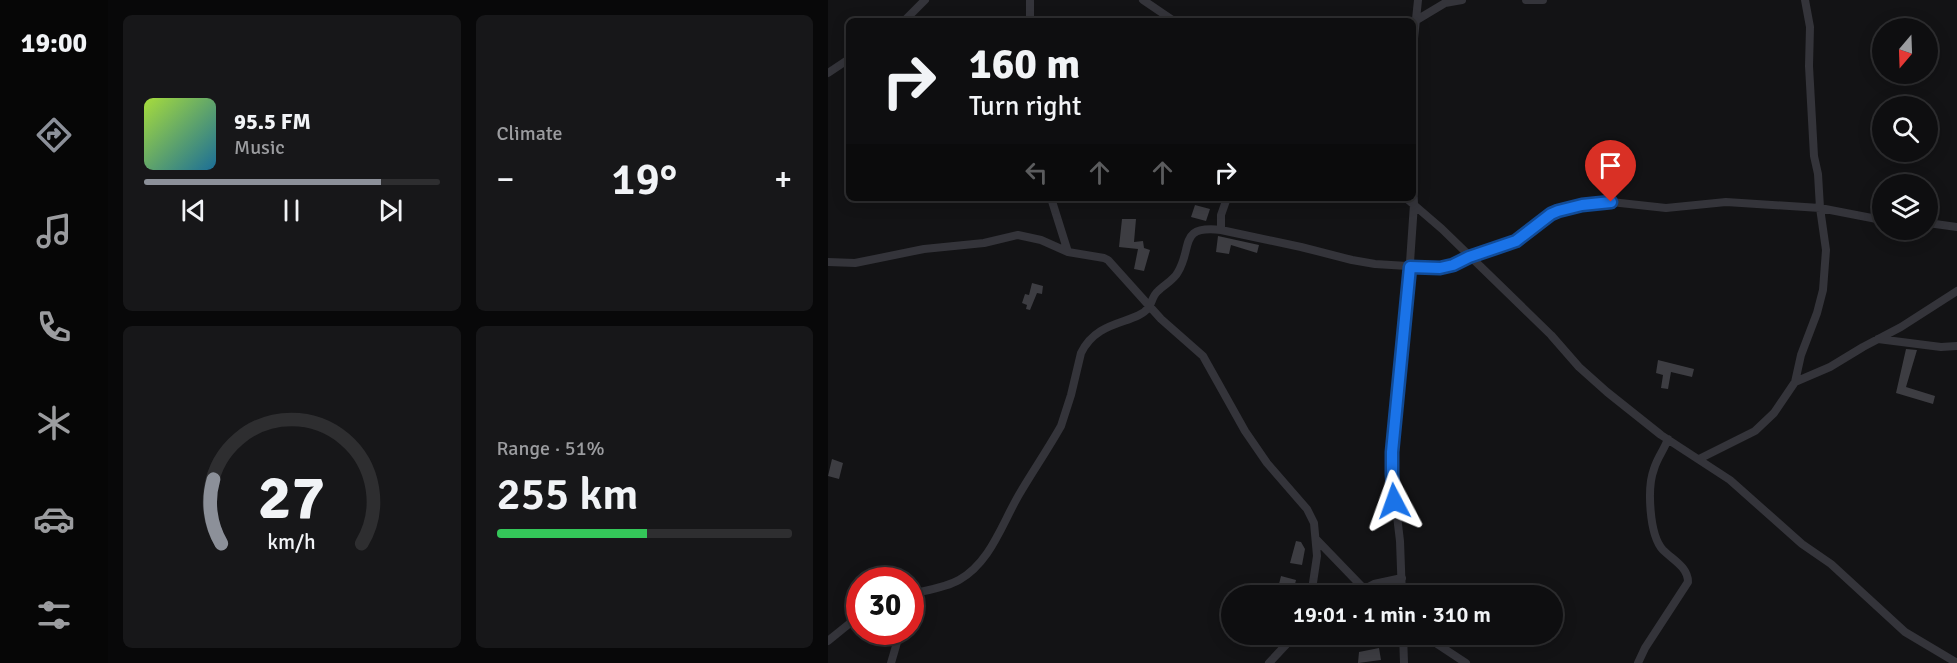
<!DOCTYPE html>
<html lang="en">
<head>
<meta charset="utf-8">
<style>
  body { margin:0; font-family:Signika,sans-serif; background:#171719; color:#f1f3f6; height:100vh; display:flex; flex-direction:column; font-size:22px; white-space:nowrap }
  * { box-sizing:border-box; margin:0 }
  p { font-size:20px; color:#9b9c9f }
  .icon { flex:none; width:33px; height:33px; fill:none; stroke:currentColor; stroke-width:2; stroke-linecap:round; stroke-linejoin:round }
  .map { position:relative; flex:1; overflow:hidden }
  .drawer { display:flex; flex-direction:column; gap:15px; padding:15px; background:#080809; width:720px }
  .drawer>* { flex:none }
  .hud { position:absolute; left:18px; top:18px; width:570px; height:183px; border-radius:9px; box-shadow:0 3px 15px #0003,0 0 0 2px #2e2e30; background:#0e0e10; color:#f1f3f6; overflow:hidden }
  .needle { width:39px; rotate:199deg }
  .controls { position:absolute; left:1044px; top:18px; display:grid; gap:12px }
  .controls a { display:grid; place-items:center; width:66px; height:66px; border-radius:50%; background:#0e0e10; box-shadow:0 3px 15px #0003,0 0 0 2px #2e2e30; font-size:30px }
  .speed { position:absolute; left:18px; top:567px; display:flex; gap:12px; font-size:30px; font-weight:700; text-align:center }
  .speed>* { display:grid; place-content:center; width:78px; height:78px; border-radius:50%; background:#0e0e10; box-shadow:0 3px 15px #0003,0 0 0 2px #2e2e30; line-height:1 }
  .speed .limit { border:9px solid #d22; background:#fff; color:#111 }
  .pin { position:absolute; display:grid; place-items:center; width:51px; height:51px; color:#fff; margin:-62px -26px; border-radius:50% 50% 50% 0; rotate:-45deg; box-shadow:0 0 6px #0007 }
  .pin .icon { rotate:45deg }
  .me { position:absolute; width:66px; margin:-33px; rotate:356deg; stroke-linejoin:round; filter:drop-shadow(0 0 4px #0008) }
  .turn { display:flex; align-items:center; gap:21px; height:126px; padding:0 24px; font-size:27px }
  .turn .icon { width:78px; height:78px; stroke-width:2.5 }
  .turn b { display:block; font-size:42px; line-height:51px }
  .lanes { display:flex; align-items:center; height:57px; padding:0 24px; background:#0003; justify-content:center; gap:30px; direction:ltr }
  .lanes .off { opacity:.35 }
  .big { font-size:45px; font-weight:600; line-height:1.1 }
  .drawer .card { flex:1; display:flex; flex-direction:column; justify-content:center; gap:9px; min-width:0; padding:0 21px; border-radius:9px; background:#171719 }
  .drawer .dial { align-items:center; gap:0 }
  .dial svg { height:156px; overflow:visible; fill:none; stroke:#2e2e30; stroke-width:7; stroke-linecap:round; text-anchor:middle }
  .dial text { fill:#f1f3f6; stroke:none }
  .song { display:flex; align-items:center; gap:18px }
  .cover { width:72px; height:72px; border-radius:9px; background:linear-gradient(135deg,hsl(80 70% 55%),hsl(200 70% 35%)) }
  .played { height:6px; border-radius:3px; background:linear-gradient(90deg,#8c9099 80%,#2e2e30 80%) }
  .keys { display:flex; justify-content:space-around; direction:ltr }
  .heat { display:flex; justify-content:space-between; align-items:center; font-size:33px; direction:ltr }
  .charge { height:9px; border-radius:4px; background:linear-gradient(90deg,#34c759 51%,#2e2e30 0) }
  .drawer .tiles { flex:1; display:grid; gap:15px; grid-template-columns:repeat(2,1fr) }
  .trip { position:absolute; left:393px; top:585px; width:342px; height:60px; border-radius:30px; background:#0e0e10; box-shadow:0 3px 15px #0003,0 0 0 2px #2e2e30; font-weight:600; line-height:60px; text-align:center }
  main { display:flex; flex:1; min-height:0 }
  .dock { display:flex; flex-direction:column; width:108px; justify-content:space-around; align-items:center; background:#060606; color:#9b9c9f }
  .dock .icon { width:42px; height:42px }
  .dock .selected { color:#8c9099 }
  .dock b { font-size:27px; color:#f1f3f6 }
  .map>svg:first-child { display:block }
  .building { fill:#3d3d42 }
  .lines { fill:none; stroke-linecap:round; stroke-linejoin:round }
  .street { stroke:#34343a; stroke-width:8 }
  .route-casing { stroke:#114b97; stroke-width:15 }
  .route { stroke:#1a73e8; stroke-width:10 }
</style>
</head>
<body>
<main>
<nav class="dock">
<b>19:00</b>
<svg class="icon selected" aria-label="directions" viewBox="0 0 24 24"><path d="M12 3l9 9-9 9-9-9zM9 14v-3h6M13 9l2 2-2 2"/></svg>
<svg class="icon" aria-label="music" viewBox="0 0 24 24"><path d="M9 18V5l10-2v13"/><circle cx="6" cy="18" r="3"/><circle cx="16" cy="16" r="3"/></svg>
<svg class="icon" aria-label="phone" viewBox="0 0 24 24"><path d="M5 4h4l2 5-3 2q2 4 5 5l2-3 5 2v4C11 20 4 13 5 4z"/></svg>
<svg class="icon" aria-label="climate" viewBox="0 0 24 24"><path d="M12 3v18M4 7l16 10M4 17L20 7"/></svg>
<svg class="icon" aria-label="car" viewBox="0 0 24 24"><path d="M5 17H2v-5l4-1 3-4h7l3 4 3 1v5h-3M9 17h6M6 11h13"/><circle cx="7" cy="17" r="2"/><circle cx="17" cy="17" r="2"/></svg>
<svg class="icon" aria-label="filters" viewBox="0 0 24 24"><path d="M4 7h16M4 17h16"/><circle cx="9" cy="7" r="2"/><circle cx="15" cy="17" r="2"/></svg>
</nav>
<section class="drawer">
<div class="tiles">
<div class="card">
<div class="song"><i class="cover"></i><div><b>95.5 FM</b><p>Music</p></div></div>
<div class="played"></div>
<div class="keys"><svg class="icon" aria-label="previous" viewBox="0 0 24 24"><path d="M18 5L8 12l10 7zM5 5v14"/></svg><svg class="icon" aria-label="pause" viewBox="0 0 24 24"><path d="M8 5v14M16 5v14"/></svg><svg class="icon" aria-label="next" viewBox="0 0 24 24"><path d="M6 5l10 7-10 7zM19 5v14"/></svg></div>
</div>
<div class="card"><p>Climate</p>
<div class="heat"><a>−</a><b class="big">19°</b><a>+</a></div>
</div>
<div class="card dial"><svg viewBox="0 0 100 80">
<path d="M14 69A42 42 0 1 1 86 69"/>
<path d="M14 69A42 42 0 0 1 10 36" stroke="#8c9099"/>
<text x="50" y="56" font-size="32" font-weight="700">27</text>
<text x="50" y="72" font-size="11">km/h</text>
</svg></div>
<div class="card"><p>Range · 51%</p><b class="big">255 km</b><div class="charge"></div></div>
</div>
</section>
<div class="map">
<svg width="1129" height="663" viewBox="0 0 1129 663">
  <rect width="100%" height="100%" fill="#131315"/>
  <path class="building" d="M367,205l15,4 -4,12 -15,-4z
    M294,219h14l-2,23 9,-1 1,7 6,2 -6,21 -10,-2 4,-20 -19,-2z
    M390,236l41,9 -2,8 -26,-8 -2,9 -13,-2z
    M204,283l11,3 -1,8 -5,-1 -7,17 -4,-1 1,-4 -5,-2 3,-9 4,1z
    M1078,349l11,1 -11,37 29,9 -2,8 -37,-11z
    M830,360l36,9 -2,8 -21,-5 -3,17 -7,-1 2,-13 -7,-2z
    M4,459l11,4 -4,16 -11,-3z
    M468,541l5,1 4,7 -3,16 -12,-2z
    M453,576l15,4 -3,12 -15,-4z
    M551,648l2,12 -23,3 1,-11z"/>
  <g class="lines">
    <path class="street" d="M315,0l31,21
      M698,0h17
      M76,21l21,-21
      M202,21v-21
      M587,21l30,-18 17,-3
      M585,48l5,-48
      M0,73l21,-14
      M223,198l17,54
      M578,198l36,31 109,106 28,32 28,25 54,43 69,45 72,64 29,20 74,68 52,31
      M1100,223l29,4
      M393,230v-15l6,-17
      M0,262l27,1 69,-14 60,-6 34,-8 23,5 27,12 36,6 4,2 53,59 42,37 42,75 22,32 40,46 7,14 3,33 -6,40
      M1050,339l63,8 16,-1
      M967,382l6,-27 16,-42 6,-23 3,-40 -6,-42 -2,-34 -4,-18 -5,-90 1,-39 -5,-27
      M871,459l56,-28 19,-18 21,-31 35,-15 33,-20 38,-20 56,-36
      M488,539l55,57
      M82,594c17,-4 35,-6 49,-14 32,-18 43,-57 61,-87 13,-22 28,-44 41,-67l10,-31 10,-42c17,-35 55,-28 68,-46 3,-5 4,-12 9,-16 6,-6 16,-11 20,-19 15,-25 0,-47 43,-42l80,17 51,13 23,4 65,4 76,-27 35,-27 7,-3 24,-6 29,-3 55,6 60,-6 94,6 62,12
      M523,596l23,-12 28,-6
      M574,596l-2,-55 -8,-67 15,-168 7,-102 -1,-21
      M575,634l1,29
      M594,634l44,29
      M0,641l32,-26
      M63,663l9,-31
      M441,663l27,-29
      M810,663l7,-15 43,-66c0,-15 -15,-22 -25,-32 -14,-15 -16,-63 -9,-81 3,-11 10,-19 14,-30"/>
  </g>
  <g class="lines">
    <g class="route-casing">
      <path id="route" d="M566,501l-2,-27v-22l18,-185 30,1 13,-3 16,-8 47,-16 35,-27 7,-3 24,-6 29,-3"/>
    </g>
    <use href="#route" class="route"/>
  </g>
</svg>
<div class="controls">
<a><svg class="needle" viewBox="-14 -14 28 28"><path d="M0-13l5 13h-10z" fill="#e53935"/><path d="M0 13l5-13h-10z" fill="#9b9c9f"/></svg></a>
<a><svg class="icon" aria-label="search" viewBox="0 0 24 24"><circle cx="10" cy="10" r="6"/><path d="M15 15l6 6"/></svg></a>
<a><svg class="icon" aria-label="layers" viewBox="0 0 24 24"><path d="M12 4l9 5-9 5-9-5zM3 14l9 5 9-5"/></svg></a>
</div>
<div class="speed"><div class="limit">30</div></div>
<div class="pin" style="left:783px;top:202px;background:#d93025"><svg class="icon" aria-label="arrive" viewBox="0 0 24 24"><path d="M6 21V4h12l-3 4 3 4H6"/></svg></div>
<svg class="me" style="left:566px;top:501px" viewBox="-20 -20 40 40"><path d="M0-17L14 15 0 8-14 15z" fill="#1a73e8" stroke="#fff" stroke-width="4"/></svg>
<div class="trip">19:01 · 1 min · 310 m</div>
<div class="hud">
<div class="turn"><svg class="icon" aria-label="right" viewBox="0 0 24 24"><path d="M7 20v-9h11M14 6l5 5-5 5"/></svg><div><b>160 m</b>Turn right</div></div>
<div class="lanes"><svg class="icon off" aria-label="left" viewBox="0 0 24 24"><path d="M17 20v-9H6M10 6l-5 5 5 5"/></svg><svg class="icon off" aria-label="ahead" viewBox="0 0 24 24"><path d="M12 20V5M6 11l6-6 6 6"/></svg><svg class="icon off" aria-label="ahead" viewBox="0 0 24 24"><path d="M12 20V5M6 11l6-6 6 6"/></svg><svg class="icon" aria-label="right" viewBox="0 0 24 24"><path d="M7 20v-9h11M14 6l5 5-5 5"/></svg></div>
</div>
</div>
</main>
</body>
</html>
